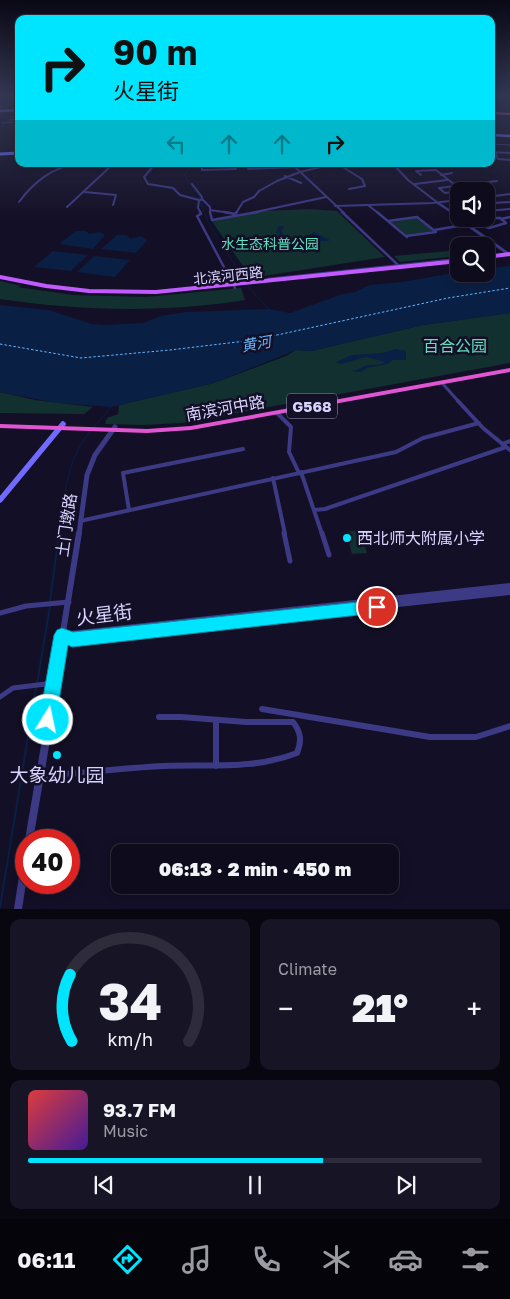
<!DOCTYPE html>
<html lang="en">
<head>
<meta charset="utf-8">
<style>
  body { margin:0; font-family:"Golos Text","Noto Sans SC",sans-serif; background:#171425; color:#f1f3f6; height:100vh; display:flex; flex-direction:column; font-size:19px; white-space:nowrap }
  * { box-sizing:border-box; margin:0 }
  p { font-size:16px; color:#9b9ba3 }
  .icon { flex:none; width:28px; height:28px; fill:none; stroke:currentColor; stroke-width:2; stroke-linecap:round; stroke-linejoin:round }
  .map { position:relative; height:909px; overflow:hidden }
  .sheet { display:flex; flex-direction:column; gap:10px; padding:10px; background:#08060f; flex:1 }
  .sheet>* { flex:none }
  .top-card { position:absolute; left:15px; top:15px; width:480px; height:152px; border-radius:10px; box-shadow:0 2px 12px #0003,0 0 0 1px #2e2b3b; background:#00e5ff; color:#111; overflow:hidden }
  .controls { position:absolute; left:450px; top:182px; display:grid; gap:10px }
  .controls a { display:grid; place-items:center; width:45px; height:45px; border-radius:10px; background:#0e0b1c; box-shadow:0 2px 12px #0003,0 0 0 1px #2e2b3b; font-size:25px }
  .speed { position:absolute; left:15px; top:829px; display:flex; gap:10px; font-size:25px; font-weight:700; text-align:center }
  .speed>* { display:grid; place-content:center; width:65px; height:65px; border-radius:50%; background:#0e0b1c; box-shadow:0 2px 12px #0003,0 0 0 1px #2e2b3b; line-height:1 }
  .speed .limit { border:8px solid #d22; background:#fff; color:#111 }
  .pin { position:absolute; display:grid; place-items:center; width:42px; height:42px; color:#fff; margin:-21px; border:2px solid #fff; border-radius:50%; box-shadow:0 1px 5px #0007 }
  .me { position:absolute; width:55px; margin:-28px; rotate:10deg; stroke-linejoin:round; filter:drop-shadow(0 0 4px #0008) }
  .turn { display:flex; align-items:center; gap:18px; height:105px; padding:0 15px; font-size:22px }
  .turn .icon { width:65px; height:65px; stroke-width:2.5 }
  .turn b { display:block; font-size:35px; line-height:42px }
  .lanes { display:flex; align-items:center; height:48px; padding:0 15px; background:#0003; justify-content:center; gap:25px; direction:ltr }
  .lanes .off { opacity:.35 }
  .big { font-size:38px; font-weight:800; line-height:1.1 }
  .sheet .card { flex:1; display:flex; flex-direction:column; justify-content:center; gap:8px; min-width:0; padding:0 18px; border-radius:10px; background:#171425 }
  .sheet .dial { align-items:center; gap:0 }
  .dial svg { height:130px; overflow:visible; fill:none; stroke:#2e2b3b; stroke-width:7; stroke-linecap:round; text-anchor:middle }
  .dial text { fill:#f1f3f6; stroke:none }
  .song { display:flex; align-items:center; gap:15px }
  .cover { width:60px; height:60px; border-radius:8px; background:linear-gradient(135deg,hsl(0 70% 55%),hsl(260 70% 35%)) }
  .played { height:5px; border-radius:2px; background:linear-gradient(90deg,#00e5ff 65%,#2e2b3b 65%) }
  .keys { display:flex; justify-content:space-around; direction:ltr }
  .heat { display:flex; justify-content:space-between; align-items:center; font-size:28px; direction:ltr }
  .sheet .tiles { flex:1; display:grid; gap:10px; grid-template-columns:1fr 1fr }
  .card:last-child { grid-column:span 2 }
  .trip { position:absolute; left:111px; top:844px; width:288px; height:50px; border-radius:10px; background:#0e0b1c; box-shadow:0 2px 12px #0003,0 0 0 1px #2e2b3b; font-weight:800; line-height:50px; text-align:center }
  .dock { display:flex; height:80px; justify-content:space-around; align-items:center; background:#06040b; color:#9b9ba3 }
  .dock .icon { width:35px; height:35px }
  .dock .current { color:#00e5ff }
  .dock b { font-size:22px; color:#f1f3f6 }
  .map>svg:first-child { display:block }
  .green { fill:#12302f }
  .water { fill:#0a1f44 }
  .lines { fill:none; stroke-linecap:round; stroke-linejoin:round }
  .stream-far1 { stroke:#0a1f44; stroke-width:1 }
  .stream { stroke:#0a1f44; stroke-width:2 }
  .ferry { stroke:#62b6ff; stroke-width:1; stroke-dasharray:2.5 2; stroke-linecap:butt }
  .minor-far6 { stroke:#3d3a85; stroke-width:1 }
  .minor-far5 { stroke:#3d3a85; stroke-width:2 }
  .minor-far4 { stroke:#3d3a85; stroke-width:2.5 }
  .minor-far3 { stroke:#3d3a85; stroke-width:3 }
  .minor-far2 { stroke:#3d3a85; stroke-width:4 }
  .minor-far1 { stroke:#3d3a85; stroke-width:5 }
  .minor { stroke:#3d3a85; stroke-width:6 }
  .tertiary-far4 { stroke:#3d3a85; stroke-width:2.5 }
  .tertiary-far3 { stroke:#3d3a85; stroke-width:3 }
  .tertiary-far2 { stroke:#3d3a85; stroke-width:5 }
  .tertiary-far1 { stroke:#3d3a85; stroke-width:6 }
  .tertiary { stroke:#3d3a85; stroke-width:8 }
  .secondary-far2 { stroke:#6f6bff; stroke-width:2.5 }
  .secondary-far1 { stroke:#6f6bff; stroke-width:3 }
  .secondary { stroke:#6f6bff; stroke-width:5.5 }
  .primary { stroke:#c25bff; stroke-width:4 }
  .trunk { fill:#e055d1; fill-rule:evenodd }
  .route { fill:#00e5ff; stroke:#0095a6 }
  .poi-dot { fill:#00e5ff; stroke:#130f26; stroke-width:2 }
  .labels { text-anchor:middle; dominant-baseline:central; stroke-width:5; stroke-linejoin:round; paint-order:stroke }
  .far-park-label { font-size:14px; fill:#5fe0c0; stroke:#130f26 }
  .far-street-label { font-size:14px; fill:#d9d4ff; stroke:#130f26 }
  .far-water-label { font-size:15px; font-style:italic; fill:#62b6ff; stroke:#130f26 }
  .shield { fill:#130f26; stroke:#9e99be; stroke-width:1 }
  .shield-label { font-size:15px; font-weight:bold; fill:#d9d4ff }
  .park-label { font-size:16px; fill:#5fe0c0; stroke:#130f26 }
  .street-label { font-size:16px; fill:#d9d4ff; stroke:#130f26 }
  .poi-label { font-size:16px; fill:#d9d4ff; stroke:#130f26; text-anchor:start }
  .near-street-label { font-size:19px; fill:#d9d4ff; stroke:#130f26 }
  .near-poi-label { font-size:19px; fill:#d9d4ff; stroke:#130f26 }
</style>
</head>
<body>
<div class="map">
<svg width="510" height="909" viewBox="0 0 510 909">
  <rect width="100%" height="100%" fill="#130f26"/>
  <path class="green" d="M310,209l27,2 48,46 -134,21 -40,-58 54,-9z
    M416,218l17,13 -26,4 -16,-13z
    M459,250v6l-59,6 -6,-6z
    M0,281l22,5 -5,1 56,8 73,2 95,-9 4,12c-81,13 -164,11 -245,-1z
    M510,313v50l-328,60 -39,2 -38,-1 2,-6 11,-4 1,-9 95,-22 72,-27 10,-6 15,1 112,-26z
    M0,392l35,8 58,7 -9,7 -84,-1z
    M360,530l7,23 -15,1 -6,-22z"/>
  <path class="water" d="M281,226l3,1 -3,4c8,14 24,7 33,1l16,8c-7,3 -17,-1 -25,0 -9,1 -15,7 -24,6l-2,-3 4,-4 -7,-6 2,-6z
    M76,231h10l3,3 11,-2 5,3 -12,14 -34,-5z
    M117,235h10l3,4 11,-3 6,4 -11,13 -35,-4z
    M53,251l35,4 -17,16 -37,-4z
    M94,256l36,4 -15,17 -38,-5z
    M510,266v47l-87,12 -112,26 -15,-1 -82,33 -103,24 -54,-4 -57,-11v-87l49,5 43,14 13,1 38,-2 18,-7 25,-4 83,-3 21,4 52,-19 13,-2 15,-7 32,-3 57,-10v2h27v-6z
    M396,349l10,2v9h-13l-6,4 -20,4 -6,4 -11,-1c8,-1 7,-1 15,-5 7,-3 14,1 20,-4l-19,-5 -25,7 -5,-2 16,-7 30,-2z"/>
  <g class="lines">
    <path class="stream-far1" d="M192,164l-8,11 15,21 9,26 42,67 19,20
      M93,428l18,-21
      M59,534c6,-38 6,-71 31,-103"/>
    <path class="stream" d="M50,602l9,-69
      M37,684l13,-78
      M0,907l36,-219"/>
    <path class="ferry" d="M0,344l81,14 89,-8 84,-10 194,-42 62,-10"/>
    <path class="minor-far6" d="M1,94l18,1
      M0,109v-6l6,-7
      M10,117l9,-1
      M8,120l11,-1
      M2,123l17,-1
      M491,144l19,1"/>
    <path class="minor-far5" d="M491,152l19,1
      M495,152l3,7 12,1
      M155,164l-11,13 4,7 25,4 7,7 19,5 -1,8 3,5
      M202,164v6l34,-1
      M338,164l24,15 3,7 -16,3
      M393,164l15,16 30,23
      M248,169l47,-2 49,46
      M421,175l-5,-4 20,-1 19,15
      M441,175l11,-2
      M285,176l16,7
      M192,184l10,13 -1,3
      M415,184l32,-4
      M459,191l-14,2 -6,-5 58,-7
      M459,191l24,-3 -6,-5
      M85,192l31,3 -3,10
      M486,197l24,-3
      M486,198l7,4v4h-7
      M202,199l8,8v6
      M19,202c14,-19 32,-34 56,-38
      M493,203l17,-1
      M368,205l10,8
      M335,206l97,-3 27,-3
      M67,207l44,-41 -1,-2
      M456,208h3
      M210,210l21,3
      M486,211l24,-2
      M236,213l7,-11 11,-5 5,-6 18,-10 23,-9 33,-8
      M251,213l75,-16"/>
    <path class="minor-far4" d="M200,212l1,2 -4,2 38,72
      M210,212l2,8 46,-8
      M224,212l11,2
      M342,212l56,53
      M377,212l30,25
      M233,215l4,-3
      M479,219l-3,1v3l13,5 17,-5 -6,-5h-14
      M501,219l9,-2
      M388,221l29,-4 19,15 -30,4
      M434,230l42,-7
      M268,279l191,-20"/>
    <path class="minor-far3" d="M442,383l17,19"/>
    <path class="minor-far2" d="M458,401l25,27 27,22
      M277,413l14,14 -2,25 10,21
      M502,444l8,-3
      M301,472l21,62
      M273,478l12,56
      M129,510l-6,-37 120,-24
      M314,510l11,-1 181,-62
      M80,521l316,-69 27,-14 56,-15"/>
    <path class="minor-far1" d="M284,533l6,28
      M322,533l7,22
      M0,613l26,-7 43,-4
      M0,697l13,-9 41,-5"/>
    <path class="minor" d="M262,709l168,28h46l34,-11
      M216,720v46
      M41,776c41,-3 82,-8 123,-10 46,-2 89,4 133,-13 5,-12 4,-21 -4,-31h-47l-65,-5h-22"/>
    <path class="tertiary-far4" d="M438,203l15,10"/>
    <path class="tertiary-far3" d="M451,212l8,6
      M459,219l51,36"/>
    <path class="tertiary-far2" d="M79,534l8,-59 8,-20 20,-28"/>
    <path class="tertiary-far1" d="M62,635l11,4 437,-47
      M62,635l448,-49
      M52,700l27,-167"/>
    <path class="tertiary" d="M29,840l24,-141
      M18,909l8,-52"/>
    <path class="secondary-far2" d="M0,111l19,-1
      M491,135l19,1"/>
    <path class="secondary-far1" d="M0,154l19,-1"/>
    <path class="secondary" d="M0,500l63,-76"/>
    <path class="primary" d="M486,257l24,-3
      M0,277l46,9 43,5 67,1 303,-31"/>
    <path class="trunk" d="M491,112l19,1v2l-19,-1z
      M510,368v4l-319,58 -44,3 -147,-5v-4l147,5 44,-3z"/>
  </g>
  <linearGradient id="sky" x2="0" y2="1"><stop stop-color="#0a0815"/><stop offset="0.43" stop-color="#333752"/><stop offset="1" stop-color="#333752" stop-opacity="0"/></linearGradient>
  <rect width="510" height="221" fill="url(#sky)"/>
  <path class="route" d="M377,600l5,2 2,5 -2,4 -5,2 -305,34 -4,-2 -12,75 -2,6 -6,2 -6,-2 -3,-6 15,-85 3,-5 5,-2 11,4z"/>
  <g class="poi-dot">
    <circle cx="347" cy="538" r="5"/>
    <circle cx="57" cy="755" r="5"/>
  </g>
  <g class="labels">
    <g class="far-park-label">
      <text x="270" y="243">水生态科普公园</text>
    </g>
    <g class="far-street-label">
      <text transform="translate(228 275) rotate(-6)">北滨河西路</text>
    </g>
    <g class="far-water-label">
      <text transform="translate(256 343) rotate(-10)">黄河</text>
    </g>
    <rect class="shield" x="287" y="393.5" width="50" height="25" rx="4"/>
    <g class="shield-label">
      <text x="312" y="406">G568</text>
    </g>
    <g class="park-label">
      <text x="455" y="346">百合公园</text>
    </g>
    <g class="street-label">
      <text transform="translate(225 408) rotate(-10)">南滨河中路</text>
      <text transform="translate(66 525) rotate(-82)">土门墩路</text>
    </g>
    <g class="poi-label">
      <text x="357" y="538">西北师大附属小学</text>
    </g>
    <g class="near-street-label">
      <text transform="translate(104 614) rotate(-7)">火星街</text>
    </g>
    <g class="near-poi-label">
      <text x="57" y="774">大象幼儿园</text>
    </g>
  </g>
</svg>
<div class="controls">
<a><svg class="icon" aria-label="sound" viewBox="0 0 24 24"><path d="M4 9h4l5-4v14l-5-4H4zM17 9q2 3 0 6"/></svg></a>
<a><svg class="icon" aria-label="search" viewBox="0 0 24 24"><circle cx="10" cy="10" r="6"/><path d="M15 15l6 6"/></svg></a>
</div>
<div class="speed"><div class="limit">40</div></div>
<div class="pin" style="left:377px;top:607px;background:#d93025"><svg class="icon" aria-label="arrive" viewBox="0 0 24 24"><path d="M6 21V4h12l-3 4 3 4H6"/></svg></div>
<svg class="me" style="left:48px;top:720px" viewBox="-20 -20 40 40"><circle r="17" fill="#00e5ff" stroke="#fff" stroke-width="3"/><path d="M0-11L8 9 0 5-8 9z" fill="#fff"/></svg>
<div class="trip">06:13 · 2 min · 450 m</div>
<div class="top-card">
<div class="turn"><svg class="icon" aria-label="right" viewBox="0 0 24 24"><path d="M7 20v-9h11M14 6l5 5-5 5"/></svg><div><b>90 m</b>火星街</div></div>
<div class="lanes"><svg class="icon off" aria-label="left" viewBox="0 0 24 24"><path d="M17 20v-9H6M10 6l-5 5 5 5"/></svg><svg class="icon off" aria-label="ahead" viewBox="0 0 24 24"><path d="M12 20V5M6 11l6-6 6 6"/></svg><svg class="icon off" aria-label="ahead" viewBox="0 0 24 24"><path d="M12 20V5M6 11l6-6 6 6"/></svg><svg class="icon" aria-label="right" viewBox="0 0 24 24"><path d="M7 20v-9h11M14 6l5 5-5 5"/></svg></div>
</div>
</div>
<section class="sheet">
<div class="tiles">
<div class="card dial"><svg viewBox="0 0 100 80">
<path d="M14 69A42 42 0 1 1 86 69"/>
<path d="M14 69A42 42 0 0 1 13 28" stroke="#00e5ff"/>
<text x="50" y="56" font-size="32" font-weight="700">34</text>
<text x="50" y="72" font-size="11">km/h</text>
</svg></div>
<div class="card"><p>Climate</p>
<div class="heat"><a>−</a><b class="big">21°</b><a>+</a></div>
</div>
<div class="card">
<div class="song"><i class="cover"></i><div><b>93.7 FM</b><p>Music</p></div></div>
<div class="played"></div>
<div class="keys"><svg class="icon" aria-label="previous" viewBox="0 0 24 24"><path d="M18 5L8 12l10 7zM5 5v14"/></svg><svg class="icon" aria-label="pause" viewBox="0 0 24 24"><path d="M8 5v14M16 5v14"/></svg><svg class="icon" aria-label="next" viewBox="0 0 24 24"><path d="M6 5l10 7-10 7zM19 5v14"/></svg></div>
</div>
</div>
</section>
<nav class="dock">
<b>06:11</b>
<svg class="icon current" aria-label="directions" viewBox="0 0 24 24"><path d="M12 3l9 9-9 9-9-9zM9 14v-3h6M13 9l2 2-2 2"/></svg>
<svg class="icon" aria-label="music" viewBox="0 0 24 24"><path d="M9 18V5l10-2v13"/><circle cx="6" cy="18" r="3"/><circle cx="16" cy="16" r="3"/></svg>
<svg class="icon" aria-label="phone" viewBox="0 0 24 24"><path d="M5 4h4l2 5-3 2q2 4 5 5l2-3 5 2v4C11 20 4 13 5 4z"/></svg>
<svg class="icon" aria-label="climate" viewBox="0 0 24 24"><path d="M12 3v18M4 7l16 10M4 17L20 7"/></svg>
<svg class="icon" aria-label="car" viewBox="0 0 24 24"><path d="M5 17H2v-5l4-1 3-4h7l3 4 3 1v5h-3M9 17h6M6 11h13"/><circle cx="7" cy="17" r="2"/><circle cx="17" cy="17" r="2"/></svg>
<svg class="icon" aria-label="filters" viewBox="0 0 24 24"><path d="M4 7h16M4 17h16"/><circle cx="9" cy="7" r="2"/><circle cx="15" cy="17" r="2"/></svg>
</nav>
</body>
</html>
